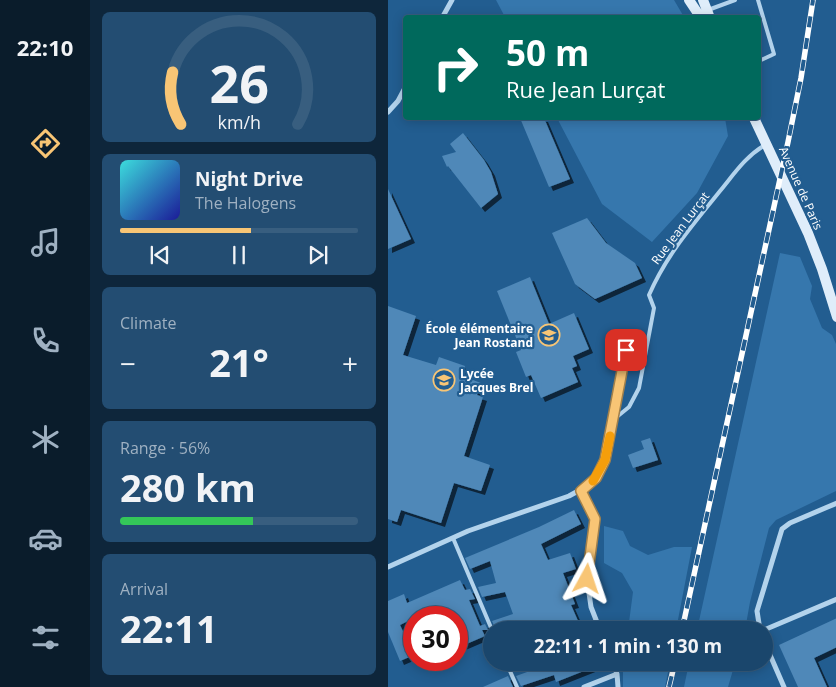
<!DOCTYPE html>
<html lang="en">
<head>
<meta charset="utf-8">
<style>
  body { margin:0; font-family:"Open Sans",sans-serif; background:#234d72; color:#f1f3f6; height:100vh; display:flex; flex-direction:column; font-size:19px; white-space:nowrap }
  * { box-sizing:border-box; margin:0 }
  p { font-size:16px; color:#9fb1c2 }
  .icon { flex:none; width:28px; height:28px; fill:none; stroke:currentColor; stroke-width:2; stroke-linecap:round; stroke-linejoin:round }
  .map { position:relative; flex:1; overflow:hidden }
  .sheet { display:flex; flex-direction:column; gap:12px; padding:12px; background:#0e263b; width:298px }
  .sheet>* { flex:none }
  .hud { position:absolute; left:15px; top:15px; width:358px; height:105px; border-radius:5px; box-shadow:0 2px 12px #0003,0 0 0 1px #385e7f; background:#00695c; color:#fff; overflow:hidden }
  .speed { position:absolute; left:15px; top:606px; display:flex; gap:10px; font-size:25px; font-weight:700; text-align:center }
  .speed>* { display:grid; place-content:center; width:65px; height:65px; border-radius:50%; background:#1a466c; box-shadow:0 2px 12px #0003,0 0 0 1px #385e7f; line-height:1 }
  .speed .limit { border:8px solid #d22; background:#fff; color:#111 }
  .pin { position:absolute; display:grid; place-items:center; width:42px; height:42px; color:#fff; margin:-21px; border-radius:10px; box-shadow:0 2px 8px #0006 }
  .me { position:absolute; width:55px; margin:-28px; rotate:5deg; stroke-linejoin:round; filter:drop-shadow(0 0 4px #0008) }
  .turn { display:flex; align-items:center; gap:18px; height:105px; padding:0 20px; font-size:22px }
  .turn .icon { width:65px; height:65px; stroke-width:2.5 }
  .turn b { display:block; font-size:35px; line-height:42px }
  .big { font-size:38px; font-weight:700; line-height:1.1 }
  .sheet .card { flex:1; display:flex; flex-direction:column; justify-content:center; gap:8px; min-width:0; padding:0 18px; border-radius:8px; background:#234d72 }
  .sheet .dial { align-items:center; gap:0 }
  .dial svg { height:130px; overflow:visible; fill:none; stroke:#385e7f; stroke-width:7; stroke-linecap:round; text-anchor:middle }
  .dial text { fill:#f1f3f6; stroke:none }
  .song { display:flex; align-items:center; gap:15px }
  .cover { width:60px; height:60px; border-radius:8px; background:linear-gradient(135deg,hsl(180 70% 55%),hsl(240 70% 35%)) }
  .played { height:5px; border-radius:2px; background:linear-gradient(90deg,#f8c575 55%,#385e7f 55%) }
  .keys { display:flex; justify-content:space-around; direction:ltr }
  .heat { display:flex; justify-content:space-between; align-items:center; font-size:28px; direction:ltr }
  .charge { height:8px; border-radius:4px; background:linear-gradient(90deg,#34c759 56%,#385e7f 0) }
  .trip { position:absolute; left:95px; top:621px; width:290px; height:50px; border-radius:25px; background:#1a466c; box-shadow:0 2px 12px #0003,0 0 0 1px #385e7f; font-weight:700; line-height:50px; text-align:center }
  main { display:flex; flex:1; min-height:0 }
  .tabs { display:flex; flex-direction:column; width:90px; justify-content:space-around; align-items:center; background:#0a1c2b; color:#9fb1c2 }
  .tabs .icon { width:35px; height:35px }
  .tabs .current { color:#f8c575 }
  .tabs b { font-size:22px; color:#f1f3f6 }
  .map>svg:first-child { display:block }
  .green { fill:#3677ad }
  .building { fill:#4f88b8; filter:url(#shadow) }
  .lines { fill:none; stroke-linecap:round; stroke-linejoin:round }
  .service { stroke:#b3d3ec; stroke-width:4 }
  .minor { stroke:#b3d3ec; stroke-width:5 }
  .secondary { stroke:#dfedfa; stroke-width:10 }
  .rail-casing { stroke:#fff; stroke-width:5.5 }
  .rail { stroke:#225d90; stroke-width:4; stroke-dasharray:11; stroke-linecap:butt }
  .route-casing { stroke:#a1804c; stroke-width:12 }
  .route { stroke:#f8c575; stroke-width:9 }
  .slow { stroke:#f59e0b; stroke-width:9 }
  .labels { text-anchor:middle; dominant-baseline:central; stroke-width:4.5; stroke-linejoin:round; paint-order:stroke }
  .street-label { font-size:12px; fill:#fff; stroke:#225d90 }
  .poi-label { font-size:12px; font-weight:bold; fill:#fff; stroke:#225d90; text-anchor:end }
</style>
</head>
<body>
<main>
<nav class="tabs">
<b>22:10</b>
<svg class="icon current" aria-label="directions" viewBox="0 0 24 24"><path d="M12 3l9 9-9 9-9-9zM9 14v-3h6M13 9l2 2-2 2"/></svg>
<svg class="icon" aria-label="music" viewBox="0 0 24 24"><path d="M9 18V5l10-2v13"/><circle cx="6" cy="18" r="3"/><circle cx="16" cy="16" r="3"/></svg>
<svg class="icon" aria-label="phone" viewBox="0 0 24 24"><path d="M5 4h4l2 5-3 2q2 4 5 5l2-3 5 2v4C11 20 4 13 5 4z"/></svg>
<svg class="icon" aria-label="climate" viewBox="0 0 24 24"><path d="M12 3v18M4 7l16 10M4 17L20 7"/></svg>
<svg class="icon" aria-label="car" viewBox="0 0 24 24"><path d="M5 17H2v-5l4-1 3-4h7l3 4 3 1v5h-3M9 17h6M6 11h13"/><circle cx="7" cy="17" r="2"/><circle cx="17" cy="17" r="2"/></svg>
<svg class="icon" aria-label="filters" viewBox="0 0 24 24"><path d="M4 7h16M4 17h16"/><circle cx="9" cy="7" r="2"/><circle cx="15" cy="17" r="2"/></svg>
</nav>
<section class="sheet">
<div class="card dial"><svg viewBox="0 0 100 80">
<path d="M14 69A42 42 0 1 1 86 69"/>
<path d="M14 69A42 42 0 0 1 9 37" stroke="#f8c575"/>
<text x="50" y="56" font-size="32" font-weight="700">26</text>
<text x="50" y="72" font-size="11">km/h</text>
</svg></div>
<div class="card">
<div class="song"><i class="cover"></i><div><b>Night Drive</b><p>The Halogens</p></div></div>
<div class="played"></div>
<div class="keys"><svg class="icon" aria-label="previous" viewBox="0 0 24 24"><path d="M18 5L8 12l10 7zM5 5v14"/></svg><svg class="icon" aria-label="pause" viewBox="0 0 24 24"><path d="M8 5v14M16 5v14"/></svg><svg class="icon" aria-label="next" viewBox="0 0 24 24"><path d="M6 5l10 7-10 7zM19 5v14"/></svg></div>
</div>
<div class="card"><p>Climate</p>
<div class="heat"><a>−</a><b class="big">21°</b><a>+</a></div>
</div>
<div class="card"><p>Range · 56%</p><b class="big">280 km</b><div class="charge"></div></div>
<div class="card"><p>Arrival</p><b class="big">22:11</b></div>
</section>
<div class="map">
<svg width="449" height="687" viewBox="0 0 449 687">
  <defs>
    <filter id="shadow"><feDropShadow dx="4" dy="4" stdDeviation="0" flood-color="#0009"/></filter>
  </defs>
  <rect width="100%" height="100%" fill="#225d90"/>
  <path class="green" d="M108,0h178l10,17h-179z
    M169,118h168l3,18 -31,57 -45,49 -50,-38z
    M392,253l20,4 12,29 -2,13 12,29 10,7 4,9v147l-60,29 -7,8 -19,74 -5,28h-48z
    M216,526l19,5 7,15 18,9 26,-8h18l-16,83h-48l5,-38 -11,-19 -18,-10z
    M235,663h47l-5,24h-42z
    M301,663v-1l46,1 -7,24h-44z"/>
  <path class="building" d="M132,118h24l26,61 -21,8z
    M75,133l21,27 7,12 7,22 -17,14 -33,-42 -1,1 -5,-11 14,-4 -6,-8z
    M0,189l23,50 -23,10z
    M199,218l19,25 29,20 7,15 -47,21 -20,-15 -23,-51z
    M142,277l19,47 25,-11 15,36 -16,7 4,10 -5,2 6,14 -37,16 -10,-23 -5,2 -10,-25 5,-2 -24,-59z
    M0,306l28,10 -13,39 33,10 3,-8 26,9 -3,10 19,7 -4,12 6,2 -19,59 26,9 -9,26 -27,-8 -13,40 -40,-13 -4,12 -9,-3z
    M262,438l8,22 -25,8 -5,-13 16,-6 -3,-8z
    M186,510l7,14 -40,20 7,16 22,-7 6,16 -13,4 12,31 -4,1 11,25h-63l-3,-7 -20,7 -4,-9 21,-7 -8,-22 -23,5 -4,-10 18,-4 -6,-22 -20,8 -5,-11 74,-31z
    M72,580l5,10 5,-1 5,10 -6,1 11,26 5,-2 3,6h-6l3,6 -28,12v-30h-43l-14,7 14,30 -14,6 -12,-29v-31l16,-7 3,9z
    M449,618v29l-23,11 13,29h-29l-19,-42z
    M167,662h49v1l-48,19 -2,-7 -33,11 -5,-10z
    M120,676l5,11h-30z"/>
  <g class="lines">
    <path class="service" d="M370,0l16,54 -15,7 -1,-2
      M320,10l27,-10
      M225,420l16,-13 10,-19 15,-80 -5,-13c18,-41 43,-69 71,-104 14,-17 26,-35 45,-46
      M65,538l39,92
      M118,662l11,25"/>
    <path class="minor" d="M54,18l10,-18
      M0,112l10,-11 8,-15
      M193,491l14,28 -8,60 4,28 9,23
      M0,567l80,-36 101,-35 20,-11 7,-7 9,-18 21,-110
      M372,630l-3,-19 25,-82 8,-6 47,-20
      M376,630l73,-31
      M376,641l20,46
      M225,662l4,12 1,13
      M196,687l33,-13"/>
    <path class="secondary" d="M301,0l12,18
      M315,0l7,18
      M366,118l54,115 14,36 15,48"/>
    <g class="rail-casing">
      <path id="rail" d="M294,630l106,-488 13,-64 12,-78
        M281,687l6,-25"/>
    </g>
    <use href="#rail" class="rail"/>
  </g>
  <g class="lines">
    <g class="route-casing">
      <path id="route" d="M199,579l8,-60 -14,-28 15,-13 9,-18 21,-110"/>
    </g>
    <use href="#route" class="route"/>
    <path class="slow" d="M205,481l12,-21 5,-24"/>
  </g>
  <defs>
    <g id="school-ring" transform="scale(1.125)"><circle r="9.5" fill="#225d90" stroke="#f8c575" stroke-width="1.5"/><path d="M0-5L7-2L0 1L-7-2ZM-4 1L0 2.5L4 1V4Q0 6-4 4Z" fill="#f8c575"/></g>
  </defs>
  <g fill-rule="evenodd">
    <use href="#school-ring" x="161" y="335"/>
    <use href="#school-ring" x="56" y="380"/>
  </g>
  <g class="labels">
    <g class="street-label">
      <text transform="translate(413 188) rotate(66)">Avenue de Paris</text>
      <text transform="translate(292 228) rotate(-53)">Rue Jean Lurçat</text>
    </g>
    <g class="poi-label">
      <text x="145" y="328">École élémentaire<tspan x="145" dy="14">Jean Rostand</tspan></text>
      <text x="72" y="373" text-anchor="start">Lycée<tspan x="72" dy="14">Jacques Brel</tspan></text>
    </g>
  </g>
</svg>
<div class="speed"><div class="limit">30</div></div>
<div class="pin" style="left:238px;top:350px;background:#d93025"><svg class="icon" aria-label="arrive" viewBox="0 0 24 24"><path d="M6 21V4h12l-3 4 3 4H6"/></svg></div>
<svg class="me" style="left:199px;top:579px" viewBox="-20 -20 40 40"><path d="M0-17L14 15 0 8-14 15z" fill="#f8c575" stroke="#fff" stroke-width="4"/></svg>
<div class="trip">22:11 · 1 min · 130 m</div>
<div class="hud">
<div class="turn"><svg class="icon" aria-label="right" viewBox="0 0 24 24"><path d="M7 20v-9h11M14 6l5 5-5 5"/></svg><div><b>50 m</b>Rue Jean Lurçat</div></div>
</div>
</div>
</main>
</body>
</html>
